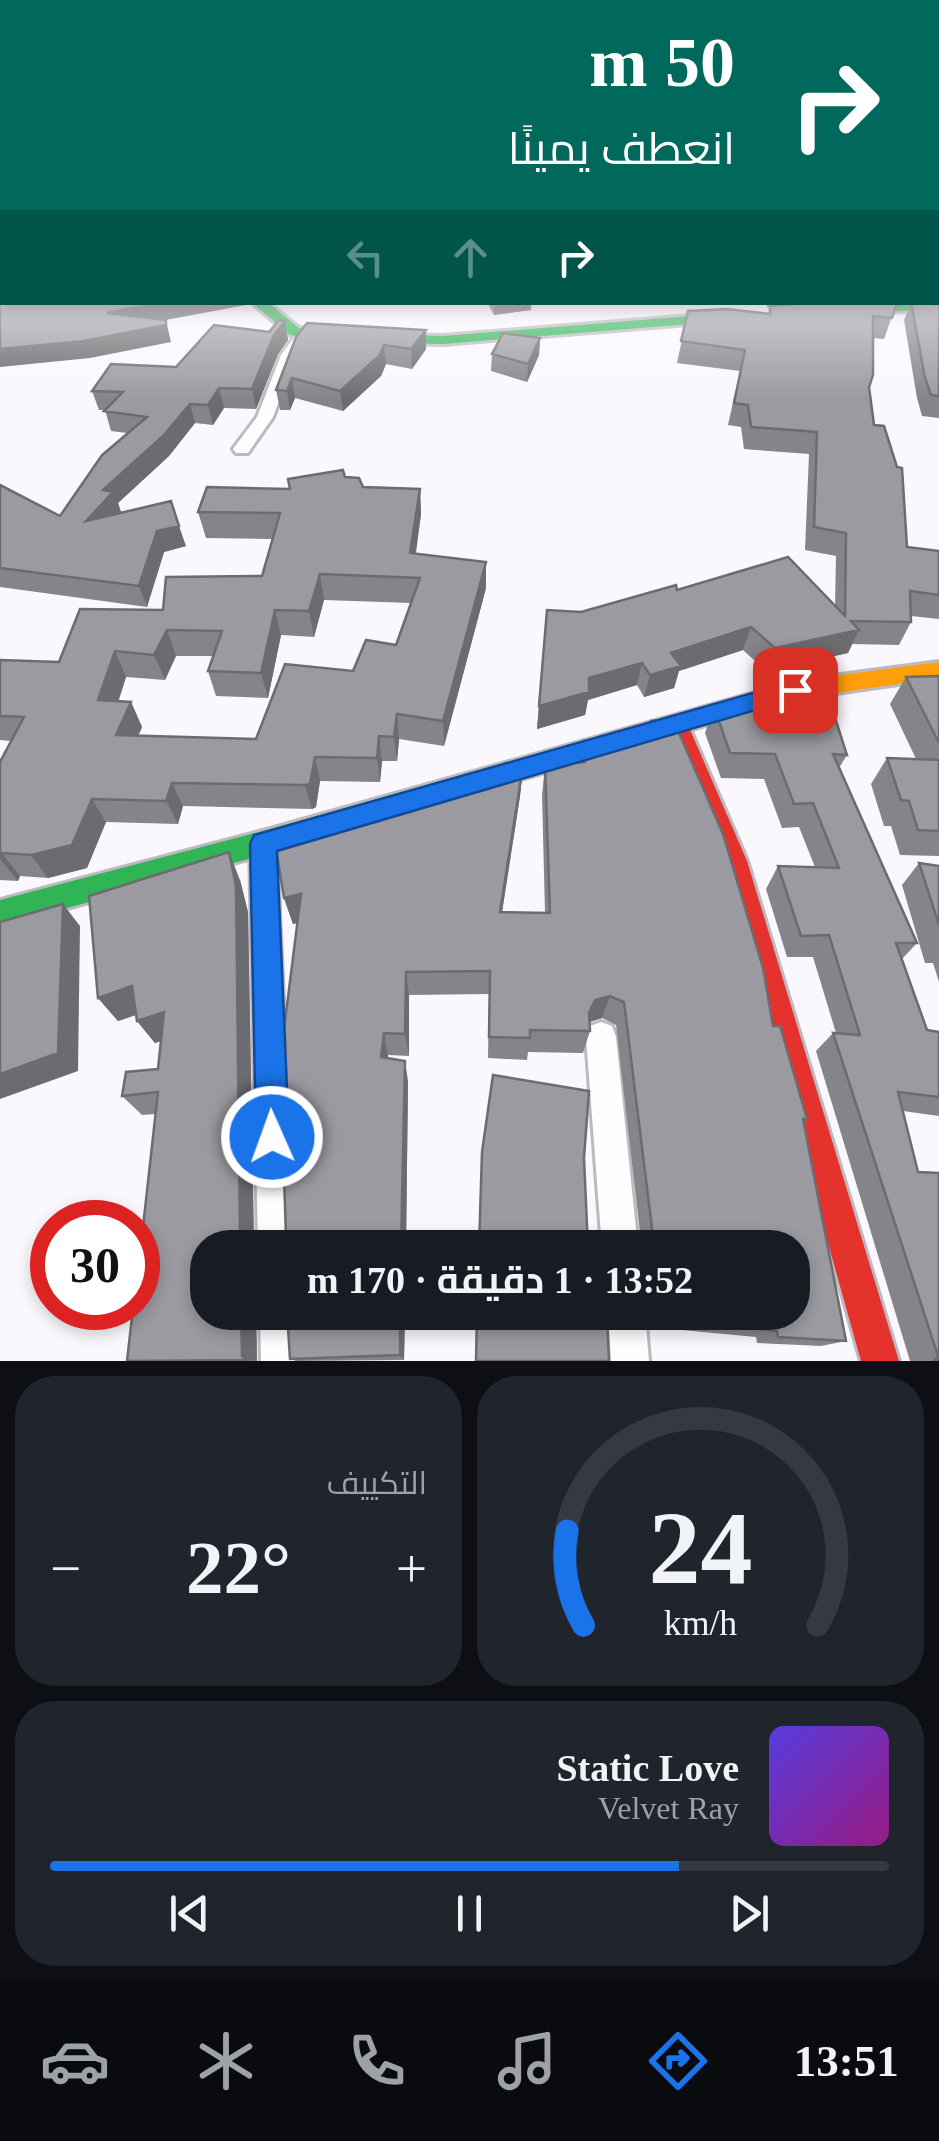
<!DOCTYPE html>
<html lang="ar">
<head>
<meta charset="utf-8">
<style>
  body { margin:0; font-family:"Times New Roman",Cairo,serif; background:#20242c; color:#f1f3f6; direction:rtl; height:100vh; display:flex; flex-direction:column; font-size:38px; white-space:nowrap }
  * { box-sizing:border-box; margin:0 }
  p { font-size:32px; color:#9ea1a6 }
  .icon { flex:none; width:55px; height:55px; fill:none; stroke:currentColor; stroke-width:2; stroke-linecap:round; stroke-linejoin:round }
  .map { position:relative; height:1361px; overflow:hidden; direction:ltr }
  .sheet { display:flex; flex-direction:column; gap:15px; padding:15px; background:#0d0f14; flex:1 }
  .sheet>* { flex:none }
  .guide { position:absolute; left:0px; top:0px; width:940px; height:305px; box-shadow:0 5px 15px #0003; direction:rtl; background:#00695c; color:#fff; overflow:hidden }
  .speed { position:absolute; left:30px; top:1200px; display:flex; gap:20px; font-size:50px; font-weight:700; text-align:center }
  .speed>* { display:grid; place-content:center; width:130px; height:130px; border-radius:50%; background:#171b24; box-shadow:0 5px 15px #0003; line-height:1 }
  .speed .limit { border:15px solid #d22; background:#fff; color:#111 }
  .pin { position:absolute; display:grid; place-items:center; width:85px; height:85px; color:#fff; margin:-42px; border-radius:20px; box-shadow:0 5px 15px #0006 }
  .me { position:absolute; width:110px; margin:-55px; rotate:358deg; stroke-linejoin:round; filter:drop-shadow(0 0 8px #0008) }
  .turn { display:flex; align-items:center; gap:35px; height:210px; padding:0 40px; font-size:45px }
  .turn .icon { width:130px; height:130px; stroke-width:2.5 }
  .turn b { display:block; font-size:70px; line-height:85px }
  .lanes { display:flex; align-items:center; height:95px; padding:0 40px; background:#0003; justify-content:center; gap:50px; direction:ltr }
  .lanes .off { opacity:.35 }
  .big { font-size:75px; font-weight:700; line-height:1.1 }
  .sheet .widget { flex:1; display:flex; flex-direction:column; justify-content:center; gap:15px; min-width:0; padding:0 35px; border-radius:40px; background:#20242c }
  .sheet .dial { align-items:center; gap:0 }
  .dial svg { height:260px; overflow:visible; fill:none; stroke:#363941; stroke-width:7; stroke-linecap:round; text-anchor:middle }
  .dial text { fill:#f1f3f6; stroke:none }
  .song { display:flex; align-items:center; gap:30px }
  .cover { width:120px; height:120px; border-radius:15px; background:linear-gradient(135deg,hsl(250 70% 55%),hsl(310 70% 35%)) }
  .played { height:10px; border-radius:5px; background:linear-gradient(90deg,#1a73e8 75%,#363941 75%) }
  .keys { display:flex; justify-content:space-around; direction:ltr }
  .heat { display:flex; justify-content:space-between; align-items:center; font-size:55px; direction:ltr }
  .sheet .tiles { flex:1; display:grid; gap:15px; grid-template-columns:1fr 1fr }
  .widget:last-child { grid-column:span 2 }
  .trip { position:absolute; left:190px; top:1230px; width:620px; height:100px; border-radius:40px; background:#171b24; box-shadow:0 5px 15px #0003; font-weight:700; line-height:100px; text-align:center; direction:rtl }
  .tabs { display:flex; height:160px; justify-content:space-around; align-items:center; background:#090b0e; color:#9ea1a6 }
  .tabs .icon { width:70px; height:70px }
  .tabs .selected { color:#1a73e8 }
  .tabs b { font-size:45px; color:#f1f3f6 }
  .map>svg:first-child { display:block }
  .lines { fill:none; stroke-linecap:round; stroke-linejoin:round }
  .street-casing { stroke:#bcbac0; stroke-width:6 }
  .fast-casing { stroke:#bcbac0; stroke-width:6 }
  .slow-casing { stroke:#bcbac0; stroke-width:6 }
  .jam-casing { stroke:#bcbac0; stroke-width:6 }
  .street { fill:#fefeff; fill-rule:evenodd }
  .fast { fill:#30b455; fill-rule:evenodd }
  .slow { fill:#ff9f0a; fill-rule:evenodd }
  .jam { fill:#e5322d; fill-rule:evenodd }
  .wall { fill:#85848a; fill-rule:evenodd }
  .shaded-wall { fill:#6c6c70 }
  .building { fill:#9b9aa0; stroke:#6c6c70; stroke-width:2.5; fill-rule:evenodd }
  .route { fill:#1a73e8; stroke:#114b97; stroke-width:2.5 }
</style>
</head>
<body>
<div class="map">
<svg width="939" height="1361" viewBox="0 0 939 1361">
  <rect width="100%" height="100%" fill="#faf8fd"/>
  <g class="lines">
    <g class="street-casing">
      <path id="street" d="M299,331l12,3 -15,21 -23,62 -25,36h-12l-3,-4 24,-32 24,-62z
        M263,831l9,4 4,8 18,405h-36l-8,-405 4,-8z
        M601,1022l11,4 4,11 22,211h-36l-16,-211 4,-11z
        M260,1312h36l3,49h-38z
        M608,1312h37l4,49h-38z"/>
    </g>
    <g class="fast-casing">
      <path id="fast" d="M939,301v8l-89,5 -7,-4 7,-4z
        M251,302h16l32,26 30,5 114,3 284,-23 7,4 -7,4 -284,23 -114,-3 -39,-6z
        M755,693l8,3 3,6 -3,6 -500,147 -263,71v-26l263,-69z"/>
    </g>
    <g class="slow-casing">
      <path id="slow" d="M939,662v16l-144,21 -40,12 -8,-3 -3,-6 3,-6 48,-15z"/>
    </g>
    <g class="jam-casing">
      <path id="jam" d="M676,716l8,2 4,7 59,136 152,500h-38l-140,-500 -57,-136 4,-7z"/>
    </g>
    <use href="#street" class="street"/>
    <use href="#fast" class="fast"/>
    <use href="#slow" class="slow"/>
    <use href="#jam" class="jam"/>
  </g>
  <path class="wall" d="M487,302h44v8l-37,5z
    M767,302h35l-1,2 96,-2 -13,37 -11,-1 -4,49 5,38 33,122 32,4v68l-28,-3v6l-12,23 -47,-1 -4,9 -82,18 -23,-21 -64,21 -5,17 -30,9 -7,-12 -49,15 -3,15 -48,14 10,-119 34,2 96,-22 158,16 1,-50 -31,-6 4,-96 -65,-5 -3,-22 -13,-2 12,-54 -63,-8 11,-52 80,3 2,-7h-3z
    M911,302l28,3v113l-17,-2 -5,-18 -13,-78z
    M285,321l3,19 -10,14 -22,55 -32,-1 -11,17 -18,-2 -26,33 -51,47 3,9 -1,1 66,33 -22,6 -17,55 -147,-20v-102l60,31 67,-83 -16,-2 -6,-21h-6l-7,-19 84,-24 93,-35z
    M307,323l119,26 -14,20 -26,-5 -5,12 -38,35 -48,-13 -5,12h-10l-4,-20z
    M540,338l-1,17 -12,27 -36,-11 1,-17z
    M345,477l18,10 57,2 1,25 -5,39 70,35 -42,158 -45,-7 -2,22h-15l-2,21 -60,-1 -4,26 -4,2 -129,-3 -5,18 -72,-2 -19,46 -39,10 -28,-2 -2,5 -18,-1v-118l11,-21 -11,-1v-80l59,2 104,-52 99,-34 10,-37 -66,-1 -8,-26 92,-23zM324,600l87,3 -15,42 -43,26 -97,68 -118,-3 4,-9 -11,-25 -13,-1 8,-24 39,3 11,-24h37l-5,15 8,25 52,2 13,-63 33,2z
    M939,676v180l-39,-1 -9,-29h-7l-13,-42 16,-26 29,1 -26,-55 16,-27z
    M714,707l133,48 -8,13 78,175 -15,16 25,71 12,2v84l-36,-5 36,250h-29l-94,-310 17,-18h3l-23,-76h-26l-21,-68 12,-23 37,1 -16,-40 -17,1 -18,-49 -43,-1 -16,-45z
    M651,721l122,305 34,93 -4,3 43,219 -25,5 -64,-3 -1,-6 -106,-10 -2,-15h144v-64h-157l6,-7 -25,-216 -14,-7 -12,4v9l-7,22 -55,-1 -1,8 -39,-2 1,-64 -80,1v61l-21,-1v3l20,23 -2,167 -198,64h48l1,49h-130l29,-247 -14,1 -20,-19 36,-27 3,-28 -6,2 -18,-22 -1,-6 -18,6 -20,-23 142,-118 8,32 6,328h28l4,-4 11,-313 -4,1 -9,-26 195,-112v-13l44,-7 -3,30 -18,116 43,1 -3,-118 3,-30 35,-3 4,-21 62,-1z
    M919,863l20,3v116l-6,-19h-8l-23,-78z
    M405,1312l-1,48 -108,1 -6,-2z"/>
  <path class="shaded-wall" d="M0,243h2v17l-2,1z
    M165,302h81v3l-134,25 -5,-17z
    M494,302h37v8l-37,5z
    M166,320l5,22 -81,16 -90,9v-18z
    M285,321l3,19 -10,14 -22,55 -4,-20 22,-54z
    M426,330v19l-14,20 -1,-20z
    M540,338l-1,17 -12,27 1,-18z
    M384,345l2,19 -5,12 -38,35 -3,-20z
    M292,378l3,20 -5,12 -3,-19z
    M219,388l5,20 -11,17 -5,-20z
    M190,404l5,19 -26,33 -51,47 3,9 -26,29 -9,-20 17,-31z
    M420,489l1,25 -9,64 -2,-25z
    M179,526l7,20 -22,6 -17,55 -8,-21 18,-55z
    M486,562v26l-42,158 -1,-25z
    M320,574l4,26 -10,37 -5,-26z
    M275,610l6,25 -13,63 -7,-25z
    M751,627l-8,23 -64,21 -5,17 -30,9 6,-22 21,-22z
    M167,630l9,26 -11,24 -11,-25z
    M859,630l-11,23 -82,18 9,-23z
    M115,651l11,26 -15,48 -13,-25z
    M642,663l-5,22 -49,15 -3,15 -48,14 2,-23 50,-28z
    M131,702l11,25 -14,32 -12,-24z
    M397,714l2,25 -2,22 -3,-24z
    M379,736l3,25 -2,21 -3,-24z
    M315,757l5,24 -4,26 -4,2 -7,-24z
    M523,766l-3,30 -22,142 2,-26z
    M172,783l11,23 -5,18 -12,-23z
    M92,799l14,23 -19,46 -39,10 -17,-23z
    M229,852l11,28 8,32 6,336 -14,-12z
    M2,853l18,23 -2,5 -18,-22z
    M301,894l8,26 -16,4 -9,-26z
    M63,904l17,22 -2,145 -78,28v-25z
    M406,972l3,23v61l-4,-22z
    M132,986l18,24 -32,11 -20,-23z
    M610,996l-8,22 -13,4v-9l6,-13z
    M164,1012l17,22 -26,9 -18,-22z
    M384,1033l4,22 -2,23 -5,-21z
    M405,1061l3,20 -2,167h-5z
    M241,1312h15l1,49 -11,-1 -4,-4z
    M400,1312h5l-1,48 -4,-5z"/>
  <path class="building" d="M0,210h2v33h-2z
    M2,281v21h163l-58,11 59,7v5l-82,16 -84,8v-67z
    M822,302h75l-5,16 -19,-2v59l-4,12 5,38 10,1 13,41 5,1 5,79 32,4v44l-29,-4 1,31 -60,-1 8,9 -84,18 -24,-21 -80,26 10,13 -31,9 -8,-12 -53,15v14l-50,14 8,-96 34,2 95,-27 1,5 111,-33 57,59 1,-83 -32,-6 3,-95 -66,-5 -3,-22 -14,-2 11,-53 -64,-9 7,-30 39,-2 43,5v-8z
    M911,302l28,3v91l-8,-1 -6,-17z
    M279,320l6,1 -11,14 -22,54 -33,-1 -11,17 -18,-1 -27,32 -60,54 10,2 -27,29 85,-20 8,25 -22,5 -18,55 -139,-18v-83l60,31 42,-61 45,-38 -43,-6 19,-19 -31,-1 19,-27 65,3 38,-42 55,7z
    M307,323l119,7 -15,19 -27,-4 -5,11 -39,35 -48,-13 -5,13 -11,-1 20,-53z
    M503,333l37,5 -12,26 -36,-10z
    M343,470l2,7 14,1 4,9 57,2 -10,64 76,9 -43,159 -46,-7 -3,23 -15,-1 -2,22 -62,-1 -5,27 -5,1 -133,-2 -6,18 -74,-2 -20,46 -41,10 -29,-2 -2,4v-95l24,-45 -24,-1v-56l59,2 21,-53 83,1 3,-33 96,-1 18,-63 -82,-1 9,-25 83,2 -2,-10zM320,574l100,4 -24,67 -30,-5 -13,31 -68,-7 -29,75 -140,-4 15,-33 -33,-2 17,-49 39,4 13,-25 55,1 -14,40 53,2 14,-63 34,1z
    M939,676v67l-33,-66z
    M738,701l92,1 17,53 -14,-1 84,189h-21l31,87 12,2v65l-41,-5 20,80 21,1v188h-5l4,-5 -105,-323 27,2 -31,-100 -28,1 -23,-70 61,2 -26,-65 -19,1 -19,-50 -45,-1 -16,-46z
    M673,719l50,115 40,134 10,58h7l27,93h-4l43,222 -68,-4 -1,-6 -114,-11 -1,-8h130v-64h-150v-8l11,-4 -29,-234 -14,-6 -15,4 -6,13 1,18 -60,-1v8l-41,-1 1,-66 -84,1 -1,62 -21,-1 -3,24 24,4 -4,187h-193v64h33l1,44 4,4 -119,1 6,-53h5v-36l20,-180 -36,4 4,-24 32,-3 6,-57 -27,9 -5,-35 -34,12 -9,-102 140,-44 7,34 4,350 4,4h38l4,-4 -6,-175 21,-167 -17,4 -10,-61 207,-51 -2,-13 44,-7 -23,146 50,1 -5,-148 40,-3 -1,-21 68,-1 -1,-19z
    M887,758l52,2v71l-21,-1 -9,-29 -8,-1z
    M919,863l20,3v59z
    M63,904l-5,149 -58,21v-152z
    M493,1075l96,16 -5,67 4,90h-109l3,-96z
    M287,1312h113v43l-110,4z
    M477,1312h138l-1,4 -7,-1 2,46h-133z"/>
  <linearGradient id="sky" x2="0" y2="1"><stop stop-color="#95beee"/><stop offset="0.53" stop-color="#fdfcfe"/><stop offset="1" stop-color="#fdfcfe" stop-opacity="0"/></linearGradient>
  <rect width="939" height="400" fill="url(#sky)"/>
  <path class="route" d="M795,681l8,3 3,6 -3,6 -526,155 12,286 -5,12 -12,5 -11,-5 -5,-12 -6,-293 4,-9z"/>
</svg>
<div class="speed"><div class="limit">30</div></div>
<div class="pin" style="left:795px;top:690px;background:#d93025"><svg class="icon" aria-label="arrive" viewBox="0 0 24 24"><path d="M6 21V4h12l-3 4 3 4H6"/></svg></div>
<svg class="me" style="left:272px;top:1137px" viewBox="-20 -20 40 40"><circle r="17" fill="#1a73e8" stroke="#fff" stroke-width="3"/><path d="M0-11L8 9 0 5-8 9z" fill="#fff"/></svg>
<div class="trip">13:52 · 1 دقيقة · 170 m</div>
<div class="guide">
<div class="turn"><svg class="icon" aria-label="right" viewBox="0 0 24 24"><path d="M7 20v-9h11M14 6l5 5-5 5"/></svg><div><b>50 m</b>انعطف يمينًا</div></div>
<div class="lanes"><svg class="icon off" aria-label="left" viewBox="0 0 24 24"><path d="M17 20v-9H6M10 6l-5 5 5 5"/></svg><svg class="icon off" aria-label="ahead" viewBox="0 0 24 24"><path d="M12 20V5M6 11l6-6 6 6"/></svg><svg class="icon" aria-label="right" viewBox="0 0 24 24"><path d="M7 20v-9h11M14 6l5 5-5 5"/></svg></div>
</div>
</div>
<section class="sheet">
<div class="tiles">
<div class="widget dial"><svg viewBox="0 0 100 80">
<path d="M14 69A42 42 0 1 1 86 69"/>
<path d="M14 69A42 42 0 0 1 9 40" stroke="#1a73e8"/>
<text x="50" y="56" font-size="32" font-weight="700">24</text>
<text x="50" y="72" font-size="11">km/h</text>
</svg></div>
<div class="widget"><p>التكييف</p>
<div class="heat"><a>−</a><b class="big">22°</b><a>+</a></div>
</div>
<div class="widget">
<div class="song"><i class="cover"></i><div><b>Static Love</b><p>Velvet Ray</p></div></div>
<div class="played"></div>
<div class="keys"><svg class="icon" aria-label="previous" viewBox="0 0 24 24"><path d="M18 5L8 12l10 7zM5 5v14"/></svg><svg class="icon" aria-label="pause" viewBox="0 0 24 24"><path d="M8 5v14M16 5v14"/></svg><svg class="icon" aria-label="next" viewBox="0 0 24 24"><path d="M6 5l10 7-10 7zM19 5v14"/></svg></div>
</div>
</div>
</section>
<nav class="tabs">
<b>13:51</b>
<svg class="icon selected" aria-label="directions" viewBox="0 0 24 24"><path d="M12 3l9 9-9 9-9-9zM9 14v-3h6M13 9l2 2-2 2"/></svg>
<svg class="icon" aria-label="music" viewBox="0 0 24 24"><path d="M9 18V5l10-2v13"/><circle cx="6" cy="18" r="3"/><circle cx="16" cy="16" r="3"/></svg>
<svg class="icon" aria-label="phone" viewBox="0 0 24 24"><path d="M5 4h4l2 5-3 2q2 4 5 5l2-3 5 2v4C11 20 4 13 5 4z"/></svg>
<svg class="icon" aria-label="climate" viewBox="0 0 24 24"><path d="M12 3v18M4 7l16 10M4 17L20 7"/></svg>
<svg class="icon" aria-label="car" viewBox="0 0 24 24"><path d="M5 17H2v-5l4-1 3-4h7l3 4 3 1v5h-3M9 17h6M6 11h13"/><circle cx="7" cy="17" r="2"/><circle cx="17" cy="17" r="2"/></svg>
</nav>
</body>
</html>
